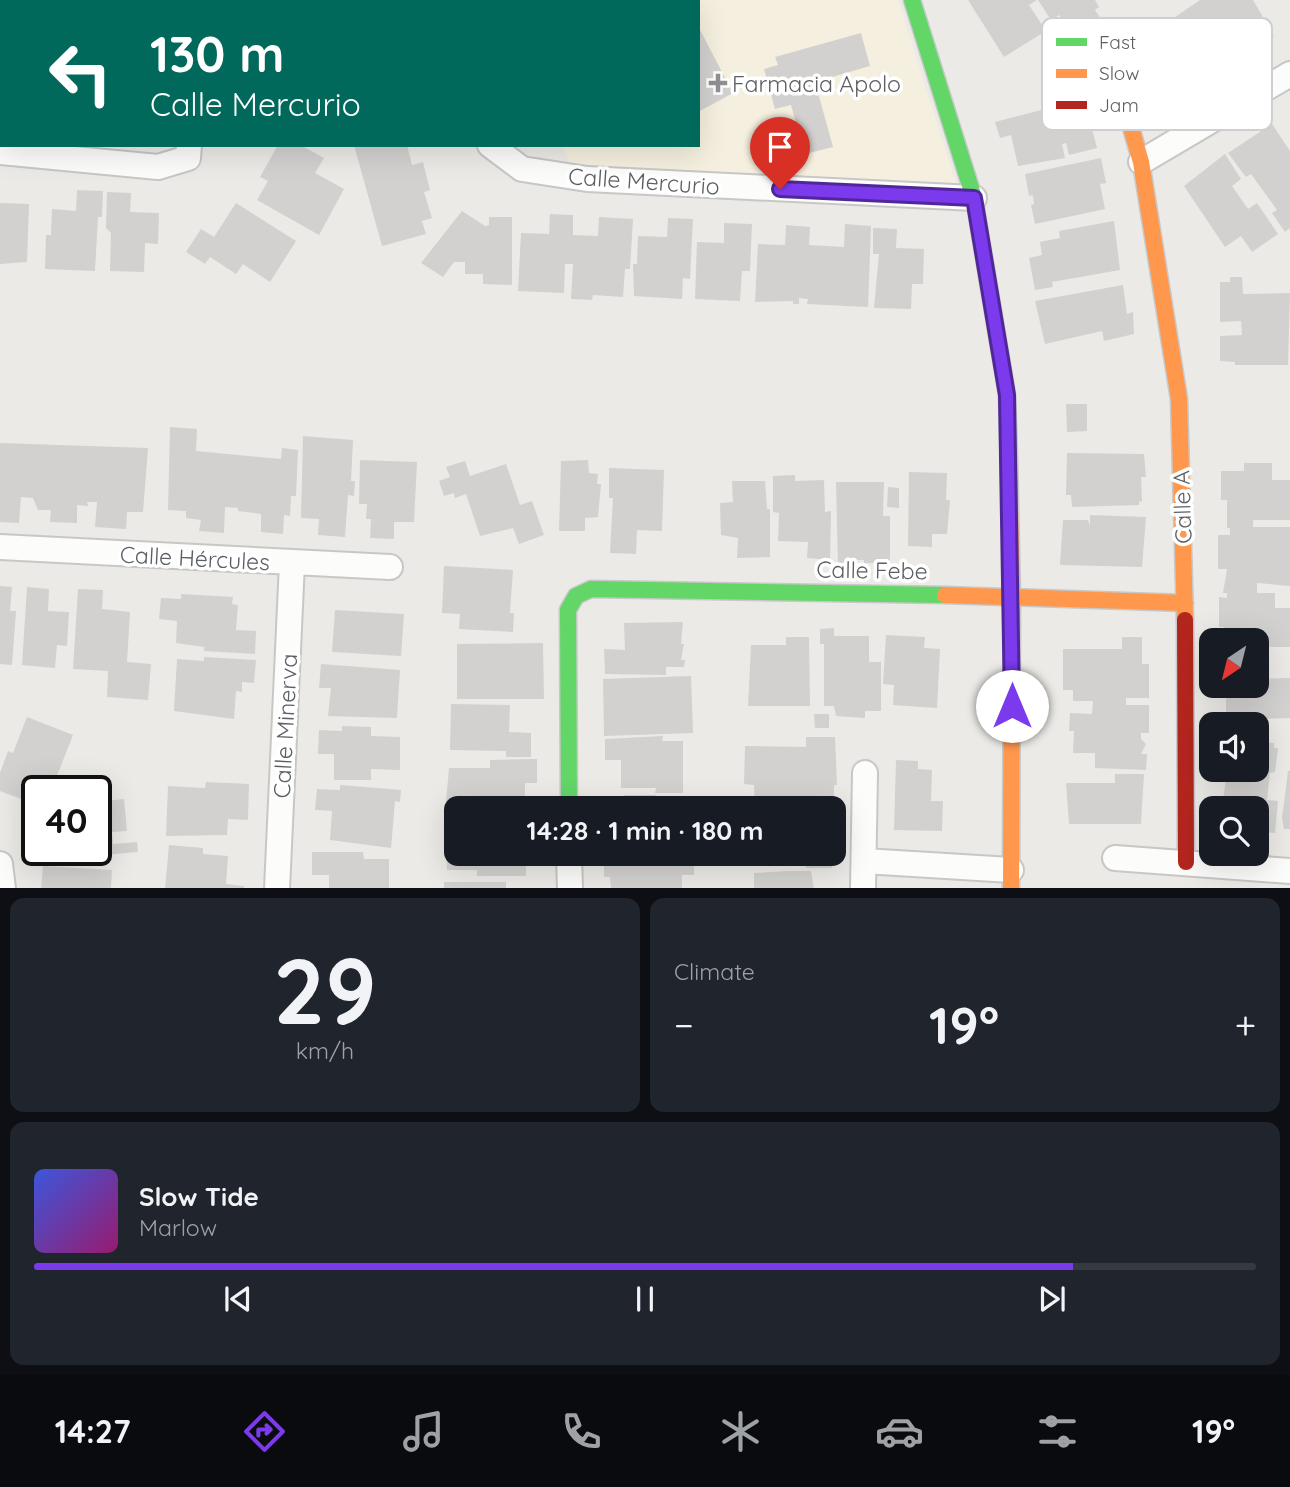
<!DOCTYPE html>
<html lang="en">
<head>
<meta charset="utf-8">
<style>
  body { margin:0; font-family:Quicksand,sans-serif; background:#20242c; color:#f1f3f6; height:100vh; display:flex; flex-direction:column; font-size:26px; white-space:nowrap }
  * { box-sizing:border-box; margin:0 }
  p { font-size:23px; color:#9ea1a6 }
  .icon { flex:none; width:38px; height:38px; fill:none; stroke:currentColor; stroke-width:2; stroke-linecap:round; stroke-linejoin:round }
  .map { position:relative; height:888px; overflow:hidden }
  .details { display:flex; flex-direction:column; gap:10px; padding:10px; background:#0d0f14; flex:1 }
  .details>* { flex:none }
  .top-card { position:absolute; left:0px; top:0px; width:700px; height:147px; box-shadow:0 7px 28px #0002; background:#00695c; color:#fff; overflow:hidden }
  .needle { width:46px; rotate:215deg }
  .buttons { position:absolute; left:1199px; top:628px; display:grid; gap:14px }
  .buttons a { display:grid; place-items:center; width:70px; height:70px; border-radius:14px; background:#171b24; box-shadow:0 7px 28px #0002; font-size:35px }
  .speed { position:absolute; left:21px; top:775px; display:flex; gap:14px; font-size:35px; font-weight:700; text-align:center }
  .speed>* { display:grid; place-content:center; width:91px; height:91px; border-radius:50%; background:#171b24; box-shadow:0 7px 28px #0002; line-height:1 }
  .speed .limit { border:4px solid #111; border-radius:10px; background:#fff; color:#111 }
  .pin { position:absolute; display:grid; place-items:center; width:60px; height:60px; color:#fff; margin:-72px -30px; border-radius:50% 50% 50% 0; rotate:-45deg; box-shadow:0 0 7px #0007 }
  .pin .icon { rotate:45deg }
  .me { position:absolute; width:77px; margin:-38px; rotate:0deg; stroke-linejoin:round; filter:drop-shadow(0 0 5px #0008) }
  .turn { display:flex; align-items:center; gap:24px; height:147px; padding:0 35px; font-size:32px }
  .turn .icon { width:91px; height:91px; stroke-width:2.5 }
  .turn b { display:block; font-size:49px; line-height:60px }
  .big { font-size:52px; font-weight:800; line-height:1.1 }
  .details .widget { flex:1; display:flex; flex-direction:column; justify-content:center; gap:10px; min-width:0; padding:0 24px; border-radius:14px; background:#20242c }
  .details .dial { align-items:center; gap:0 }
  .dial b { font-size:91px; line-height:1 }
  .song { display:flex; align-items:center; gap:21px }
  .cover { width:84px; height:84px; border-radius:10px; background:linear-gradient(135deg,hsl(230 70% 55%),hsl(320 70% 35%)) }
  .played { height:7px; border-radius:4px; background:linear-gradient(90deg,#7c3aed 85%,#363941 85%) }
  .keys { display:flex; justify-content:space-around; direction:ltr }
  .heat { display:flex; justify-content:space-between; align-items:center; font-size:38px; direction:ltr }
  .details .tiles { flex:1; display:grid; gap:10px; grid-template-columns:1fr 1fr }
  .widget:last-child { grid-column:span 2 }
  .trip { position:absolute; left:444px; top:796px; width:402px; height:70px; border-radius:14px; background:#171b24; box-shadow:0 7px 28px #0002; font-weight:800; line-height:70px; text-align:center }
  .dock { display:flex; height:112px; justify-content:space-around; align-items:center; background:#090b0e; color:#9ea1a6 }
  .dock .icon { width:49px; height:49px }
  .dock .selected { color:#7c3aed }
  .dock b { font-size:32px; color:#f1f3f6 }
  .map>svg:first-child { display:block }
  .commercial { fill:#f5efdf }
  .building { fill:#d2d1cf }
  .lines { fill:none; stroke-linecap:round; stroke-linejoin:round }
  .street-casing { stroke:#c7c7c7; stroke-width:28 }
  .fast-casing { stroke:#c8c8c8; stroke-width:19 }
  .slow-casing { stroke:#c8c8c8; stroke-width:19 }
  .jam-casing { stroke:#c8c8c8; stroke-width:19 }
  .street { stroke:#fcfcfb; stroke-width:24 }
  .fast { stroke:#63d668; stroke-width:16 }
  .slow { stroke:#ff974d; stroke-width:16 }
  .jam { stroke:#b3261e; stroke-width:16 }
  .route-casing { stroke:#51269a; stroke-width:18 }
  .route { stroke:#7c3aed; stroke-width:12 }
  .poi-dot { fill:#8e9092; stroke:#fff; stroke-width:2.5 }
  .labels { text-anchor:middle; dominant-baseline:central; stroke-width:7; stroke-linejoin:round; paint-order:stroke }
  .poi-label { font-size:23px; fill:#5c5f64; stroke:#fff; text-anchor:start }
  .street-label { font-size:23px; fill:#5c5f64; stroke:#fff }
  .key { fill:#fff; stroke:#cecfd0; stroke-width:2 }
  .key-label { font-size:19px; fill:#5c5f64 }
</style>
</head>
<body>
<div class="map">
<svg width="1290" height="889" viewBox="0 0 1290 889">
  <rect width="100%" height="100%" fill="#eceae6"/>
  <path class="commercial" d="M511,0h387l59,186 -384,-18 -12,-23h137v-143z"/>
  <path class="building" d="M968,0h69l-8,5 17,26 -42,26z
    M1038,0h57l4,7 -4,3 8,12 -24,15 -13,-19 -3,2 -4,-5 -8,5z
    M1200,0h53l21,36 -10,6 5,8 -17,12 -5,-7 -30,24 -4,-7 -21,14 4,5 -19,13 -2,-5 -22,15 -14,-21 -1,-29 17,-13 -9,-14z
    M698,26l35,67 -35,19z
    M861,33l9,33 -55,16 18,65 -28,7 -14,-49 -16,4 -11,-40 14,-4 -3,-8z
    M1084,99l13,49 -28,7 -3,-12 -4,1 3,14 -47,8 -7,-31 -11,3 -5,-16z
    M1272,124l18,27v77l-5,4 -13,-19 5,-3 -26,-36 -5,3 -18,-24z
    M278,145h22l24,13 -9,15 29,16 -25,46 -62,-35 11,-19 -8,-4z
    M354,145h53l5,20 11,-3 7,28 -6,2 8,26 -10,3 4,13 -44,12z
    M1225,154l16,25 -9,7 16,23 9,-6 21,31 -26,18 -11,-16 -16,11 -41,-61z
    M1101,158l5,25 -6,1 5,25 -70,15 -4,-19 3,-1 -1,-9 -4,1 -4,-22z
    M77,190l26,1 -1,26h-4l-3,54 -50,-2 1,-34h5l1,-26 24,2z
    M107,192l24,1 -1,19 29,1 -1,31 -13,-1 -1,29 -34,-1 1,-38 -5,-5z
    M0,203l29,1 -2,58 -27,2z
    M236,203l60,38 -26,41 -27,-18 -7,10 -26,-17 -5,7 -19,-12 15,-23 13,8z
    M462,211l23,15 4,-1v-8h23v68l-29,-1v-10h-18v-12h-11l-11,15 -22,-14z
    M550,214l23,1v20l25,1 1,-19 34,2 -3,50h-5l-2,28 -30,-2 -1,5 -21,-1 2,-35h-8l-1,29 -46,-2 3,-58 28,1z
    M668,218l25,1 -3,60 -7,-1 -1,21 -48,-3 -1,-32h4l1,-28 29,1z
    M1114,221l6,49 -68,12 1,5 -18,3 -6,-32 13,-3 -2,-13 20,-4 -1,-7z
    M724,223l28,1 -2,47h-8l-2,30 -45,-2 2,-57 27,1z
    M845,224l26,2 -3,81 -61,-3 1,-5 -9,-1v6h-6v-3l-38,1 3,-58 27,1 1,-20 24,2 -1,18 35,2z
    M873,228l24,1 -1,19 28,1 -1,35h-11l-1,25 -37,-1 5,-54h-6z
    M1230,277h12l1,17 47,-1 -2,72h-53v-3l-15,-1v-25l22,-1 -1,-14 -21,1v-40h10z
    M1123,285l4,29 6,-2 1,22 -30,7 -2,-10 -57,13 -10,-43z
    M1066,404h21v27l-20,1z
    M170,427l27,2 -1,22 85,8 1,-11 16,2 -2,46h-5l-1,20 -6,-1 -1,19 -22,-2v-18l-23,-3v-3l-13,-1 -1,26 -25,-2 2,-11 -15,-2v-7l-18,-1z
    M303,436l50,4 -2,41h4l-1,15 -6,-1 -3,42 -27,-2 1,-16 -18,-1z
    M0,443l148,5 -5,64h-16l-1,17 -31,-2 2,-25h-10l1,4 -11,-1v18l-27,-1 1,-12h-13l-5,-12 -12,-1 -2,26 -19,-1z
    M1067,453l77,1 2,23h-5l1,24 -3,1v3l-67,2 -1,-12h-5z
    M360,460l57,2 -3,60h-20v17l-24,-1 1,-19h-5l1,-15h-8z
    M588,460l1,13 9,1 -1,10h4l-3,33 -13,1v13h-26l2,-70z
    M465,461l5,15 36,-12 14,41 12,-4 12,34 -25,9 -6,-16 -33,8 -14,-42 -11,4 -1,-5 -10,3 -5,-15 11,-4 -4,-10z
    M1244,463h28v17h18v40h-37v7h37v59l-33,-3v10h18v15h15v39h-34v-7h-32v-13h-5v-30l8,1v-5h-4l4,-24h-9v-34h12v-7h-3v-28h-6v-29h23z
    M609,468l55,2 -2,61 -25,-1 -1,24 -26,-1 3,-55h-4z
    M909,472l38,1 -1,27h4l-3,34h-15v13l-24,-1z
    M795,475v6l29,-1 1,32 6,-1 -1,49 -23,-2 1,-16 -30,-1 1,-28 -6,-1v-36z
    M732,481h33l2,28h3v48l-33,1 1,-20 -17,-3 -1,-32 13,-1z
    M836,482h48l-1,34h7v47h-26v-3h-7v6h-19z
    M888,487l11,1v20l-12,-1z
    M1090,515l56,2 -4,50 -82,-2 3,-45h25l2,6z
    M444,566l69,4 -3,43h4l-1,19 -54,-3 1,-15 -18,-1z
    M0,586l12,1 -2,24h6l-4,54 -12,-1z
    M27,587l22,2 -1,22 21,1 -2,34 -10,-1 -2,23 -33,-3z
    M78,589l25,1 -1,19 28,3 -3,50 24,2 -3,36 -41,-3 1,-26 -35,-2z
    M181,594l52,3 -1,7 6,1 -2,25 20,1 -1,23 -51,-3v-4l-28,-4 1,-22 -18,-2 2,-21 20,1z
    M335,610l69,4 -3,42 -69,-4z
    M683,622l-2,22h3l-3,16h4l-1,7h-18v8l-61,-1 -1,-25 21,1 -1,-27z
    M834,628v8h35v26h12v49h-16v7l-29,-2 -2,-10h-10v-62h-4v-15z
    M886,635l39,2 -1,11 16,1 -3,59 -44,-3 1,-20 -11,-1z
    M786,637h23l1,69h-62l3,-61h35z
    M1122,637h20v27h7v34h-23v7h23v28h-8v6l5,5 -5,10h6l-1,16 -51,-2v-15h-22l1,-22h-5l1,-18 22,1 1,-13h-20v-11h-10v-41h59z
    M543,643l1,56h-87v-55z
    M204,657l52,3 -2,23 -12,-1v10l-6,-1 -2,28 -60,-8 3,-52 27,2z
    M321,664l79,6 -3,48 -69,-2 3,-28h-12z
    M691,676l2,57 -89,3 -1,-57z
    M1290,678v40l-26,1v12h-8v-7l-18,-2v-4l-12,-1v-26h-3v-5h33v-7z
    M451,704l59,1 -1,27 22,1v24h-25v-6l-56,-1z
    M814,714h15v14h-14z
    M27,717l46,18 -22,56h-14v14l-37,-14v-18l8,-22 5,2z
    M342,726l29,1v9l29,1v33l-29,-1v11h-37v-26h-16l1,-24 23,1z
    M663,736l-1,5h21v52h-28l1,-5h-35v-28h-16v-21z
    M806,737h29l2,48h-3v23h-79l-1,-23 -10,-1 1,-38 61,1z
    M1260,742l14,1v5h4l-3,24 -5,1 -3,27 11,1 -3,32 -19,-2v-23h-34l5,-38h29v-25z
    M537,759v24h-12v20h-10v5h-58v6h-12l4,-46h41v-8z
    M896,760l22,1v8l14,1 -1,31h12l-1,30 -48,-1z
    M1288,771h2v58h-6l-2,-11z
    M1115,774h29l-3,50h-72l-3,-41h49z
    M206,782l43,2 -1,36 -20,-1 -1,16 -61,1 2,-50 37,2z
    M340,785l61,5 -1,12 -5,-1 -4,47 -61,-8 2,-29 -17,-1 2,-21 23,1z
    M624,795h32v5h27v8h-87v-10h28z
    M124,799l3,32 -15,1 1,12 24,-2 1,10 -104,9 -3,-36 6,-1v26h59v-48z
    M446,835h11v19h69v22h-49v-6h-30z
    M169,845l34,3v6l25,2 -2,28 18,2v3h-79z
    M312,852h51l1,7h25v30h-60v-14h-17z
    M604,854h90v21h-12v14h-71l-1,-12h-6z
    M753,854h79v14h-26v-6h-53z
    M43,866l69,4 -1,19h-70z
    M788,871h23l3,18h-60v-16z
    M444,882h62v7h-62z"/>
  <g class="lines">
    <g class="street-casing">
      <path id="street" d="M106,0l1,2
        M490,145l32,24 65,10 387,19
        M0,152l158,15 30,-9 1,-13
        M1141,162l149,-88
        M0,547l390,20
        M569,854l1,35
        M1115,858l175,13
        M864,861l147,9
        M0,864l3,25
        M277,889l15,-326
        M863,889l2,-116"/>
    </g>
    <g class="fast-casing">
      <path id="fast" d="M912,0l62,198 33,197 2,64
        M569,808l-1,-198 8,-14 15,-7 354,6"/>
    </g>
    <g class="slow-casing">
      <path id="slow" d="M1110,55l31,107 38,237 6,221
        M1009,459l3,138 -1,292
        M945,595l240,8"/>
    </g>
    <g class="jam-casing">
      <path id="jam" d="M1185,620l1,242"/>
    </g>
    <use href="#street" class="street"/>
    <use href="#fast" class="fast"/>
    <use href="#slow" class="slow"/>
    <use href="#jam" class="jam"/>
  </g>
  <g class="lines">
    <g class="route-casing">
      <path id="route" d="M780,189l194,9 33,197 5,311"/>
    </g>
    <use href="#route" class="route"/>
  </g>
  <path class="poi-dot" d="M714.5 72.5h7v7h7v7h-7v7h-7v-7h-7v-7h7z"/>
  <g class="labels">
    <g class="poi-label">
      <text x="732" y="83">Farmacia Apolo</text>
    </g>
    <g class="street-label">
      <text transform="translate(644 181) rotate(4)">Calle Mercurio</text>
      <text transform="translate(1182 507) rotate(-92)">Calle A</text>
      <text transform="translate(195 558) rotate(3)">Calle Hércules</text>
      <text transform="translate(872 570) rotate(1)">Calle Febe</text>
      <text transform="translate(285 726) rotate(-87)">Calle Minerva</text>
    </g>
  </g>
  <rect x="1042" y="18" width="230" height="112" rx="10" class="key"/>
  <rect x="1056" y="38" width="31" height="8" fill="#63d668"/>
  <rect x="1056" y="69" width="31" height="9" fill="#ff974d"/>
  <rect x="1056" y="101" width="31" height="8" fill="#b3261e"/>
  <g class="key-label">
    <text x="1099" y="49">Fast</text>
    <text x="1099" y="80">Slow</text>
    <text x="1099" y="112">Jam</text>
  </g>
</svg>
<div class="buttons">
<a><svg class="needle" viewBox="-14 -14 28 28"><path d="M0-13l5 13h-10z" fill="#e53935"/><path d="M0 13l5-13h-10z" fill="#9ea1a6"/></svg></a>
<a><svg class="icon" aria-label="sound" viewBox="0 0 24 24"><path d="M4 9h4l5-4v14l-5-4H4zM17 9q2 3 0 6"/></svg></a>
<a><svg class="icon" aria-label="search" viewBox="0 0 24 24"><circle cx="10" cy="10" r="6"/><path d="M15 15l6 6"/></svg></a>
</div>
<div class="speed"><div class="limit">40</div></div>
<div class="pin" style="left:780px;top:189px;background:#d93025"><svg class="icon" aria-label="arrive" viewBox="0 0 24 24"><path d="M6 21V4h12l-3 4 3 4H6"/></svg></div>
<svg class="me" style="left:1012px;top:706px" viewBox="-20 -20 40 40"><circle r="19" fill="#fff"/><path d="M0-13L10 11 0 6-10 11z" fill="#7c3aed"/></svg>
<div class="trip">14:28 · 1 min · 180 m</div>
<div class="top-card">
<div class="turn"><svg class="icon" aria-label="left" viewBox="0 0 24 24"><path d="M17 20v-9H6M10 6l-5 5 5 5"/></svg><div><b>130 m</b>Calle Mercurio</div></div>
</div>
</div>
<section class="details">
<div class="tiles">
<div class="widget dial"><b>29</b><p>km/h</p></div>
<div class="widget"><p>Climate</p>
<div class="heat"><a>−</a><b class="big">19°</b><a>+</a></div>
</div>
<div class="widget">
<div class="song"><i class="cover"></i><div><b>Slow Tide</b><p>Marlow</p></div></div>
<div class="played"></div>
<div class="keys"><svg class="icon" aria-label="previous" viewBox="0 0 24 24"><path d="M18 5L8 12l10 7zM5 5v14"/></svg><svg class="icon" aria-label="pause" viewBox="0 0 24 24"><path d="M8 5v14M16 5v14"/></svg><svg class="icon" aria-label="next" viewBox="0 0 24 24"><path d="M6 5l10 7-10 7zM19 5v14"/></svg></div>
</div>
</div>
</section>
<nav class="dock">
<b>14:27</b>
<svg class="icon selected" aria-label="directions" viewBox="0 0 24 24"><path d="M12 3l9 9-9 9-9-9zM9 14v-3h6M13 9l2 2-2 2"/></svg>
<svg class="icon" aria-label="music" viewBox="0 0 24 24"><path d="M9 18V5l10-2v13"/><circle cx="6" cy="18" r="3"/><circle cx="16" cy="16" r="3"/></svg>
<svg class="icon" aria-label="phone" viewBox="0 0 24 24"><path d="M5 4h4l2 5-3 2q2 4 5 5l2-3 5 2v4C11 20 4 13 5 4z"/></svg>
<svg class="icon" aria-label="climate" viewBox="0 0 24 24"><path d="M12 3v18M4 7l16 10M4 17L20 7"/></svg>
<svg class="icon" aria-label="car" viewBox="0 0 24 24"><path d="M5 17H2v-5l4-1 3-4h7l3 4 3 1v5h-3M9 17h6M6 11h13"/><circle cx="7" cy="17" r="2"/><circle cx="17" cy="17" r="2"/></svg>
<svg class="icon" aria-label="filters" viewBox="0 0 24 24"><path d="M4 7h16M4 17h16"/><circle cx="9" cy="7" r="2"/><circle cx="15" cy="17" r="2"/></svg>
<b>19°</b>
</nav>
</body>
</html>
